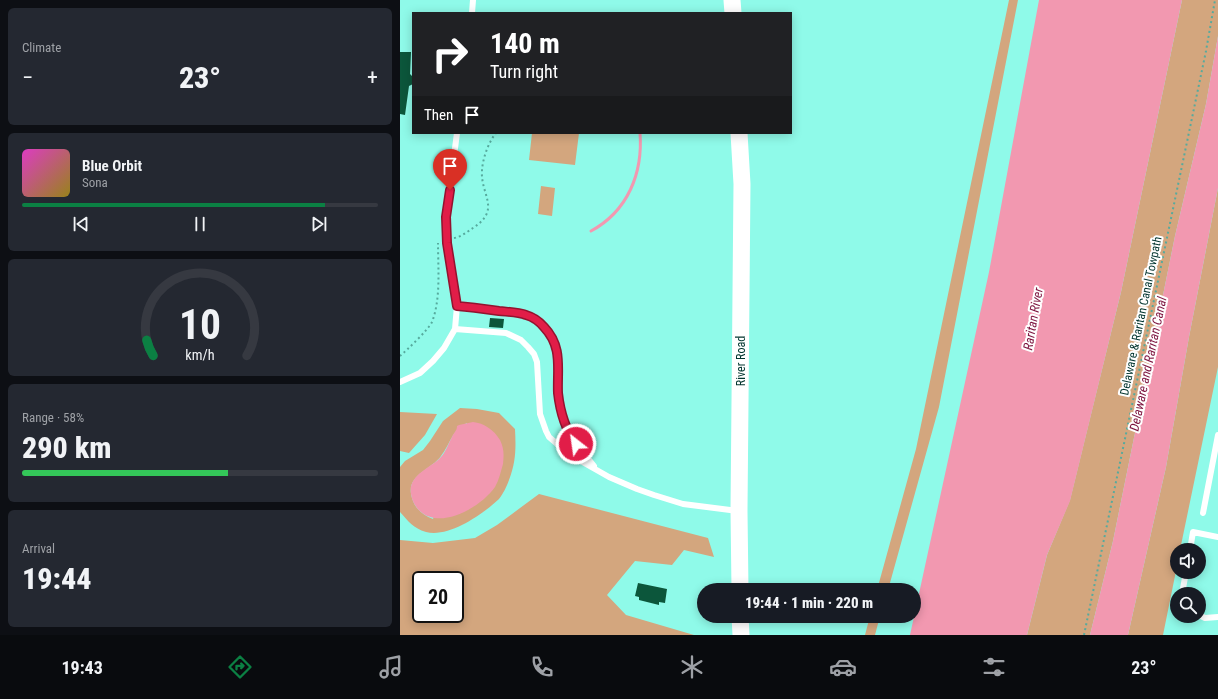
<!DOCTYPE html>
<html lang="en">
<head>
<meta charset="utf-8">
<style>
  body { margin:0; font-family:"Roboto Condensed",sans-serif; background:#242831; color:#f1f3f6; height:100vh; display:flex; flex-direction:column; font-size:15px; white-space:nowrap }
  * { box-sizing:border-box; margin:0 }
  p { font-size:13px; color:#9ea1a6 }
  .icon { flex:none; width:22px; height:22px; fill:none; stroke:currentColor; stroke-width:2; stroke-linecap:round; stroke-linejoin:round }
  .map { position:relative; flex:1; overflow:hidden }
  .sheet { display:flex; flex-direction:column; gap:8px; padding:8px; background:#0d0f14; width:400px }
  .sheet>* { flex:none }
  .guide { position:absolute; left:12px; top:12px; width:380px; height:122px; border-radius:0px; box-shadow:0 2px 10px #0003; background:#202124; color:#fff; overflow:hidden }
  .tools { position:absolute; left:770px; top:543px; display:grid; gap:8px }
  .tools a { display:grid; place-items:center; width:36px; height:36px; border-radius:50%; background:#171b24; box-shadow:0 2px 10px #0003; font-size:20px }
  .speed { position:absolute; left:12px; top:571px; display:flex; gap:8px; font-size:20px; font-weight:700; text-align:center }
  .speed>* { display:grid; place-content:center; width:52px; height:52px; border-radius:50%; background:#171b24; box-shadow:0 2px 10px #0003; line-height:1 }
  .speed .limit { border:2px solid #111; border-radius:6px; background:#fff; color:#111 }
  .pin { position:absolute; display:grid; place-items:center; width:34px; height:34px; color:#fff; margin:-41px -17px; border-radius:50% 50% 50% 0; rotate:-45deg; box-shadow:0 0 4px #0007 }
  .pin .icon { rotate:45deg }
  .me { position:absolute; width:44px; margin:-22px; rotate:330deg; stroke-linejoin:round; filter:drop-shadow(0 0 3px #0008) }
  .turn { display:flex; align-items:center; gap:14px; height:84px; padding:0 12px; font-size:18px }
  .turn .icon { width:52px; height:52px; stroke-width:2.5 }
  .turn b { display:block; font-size:28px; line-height:34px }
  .then { display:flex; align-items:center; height:38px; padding:0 12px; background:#0003; gap:8px; font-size:15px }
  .big { font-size:30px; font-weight:800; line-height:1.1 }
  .sheet .card { flex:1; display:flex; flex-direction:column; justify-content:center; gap:6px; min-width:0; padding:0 14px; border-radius:6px; background:#242831 }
  .sheet .dial { align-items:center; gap:0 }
  .dial svg { height:104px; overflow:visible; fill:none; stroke:#363941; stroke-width:7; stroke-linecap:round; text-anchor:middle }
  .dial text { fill:#f1f3f6; stroke:none }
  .song { display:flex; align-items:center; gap:12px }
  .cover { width:48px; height:48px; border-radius:6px; background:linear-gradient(135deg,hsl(310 70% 55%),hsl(50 70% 35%)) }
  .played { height:4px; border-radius:2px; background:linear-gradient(90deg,#0b8043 85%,#363941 85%) }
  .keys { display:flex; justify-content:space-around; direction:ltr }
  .heat { display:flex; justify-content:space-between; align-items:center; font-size:22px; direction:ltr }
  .charge { height:6px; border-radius:3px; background:linear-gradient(90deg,#34c759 58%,#363941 0) }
  .trip { position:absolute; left:297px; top:583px; width:224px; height:40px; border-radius:20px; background:#171b24; box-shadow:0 2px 10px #0003; font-weight:800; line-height:40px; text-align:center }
  .menu { display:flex; height:64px; justify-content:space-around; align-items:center; background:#090b0e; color:#9ea1a6 }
  .menu .icon { width:28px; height:28px }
  .menu .on { color:#0b8043 }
  .menu b { font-size:18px; color:#f1f3f6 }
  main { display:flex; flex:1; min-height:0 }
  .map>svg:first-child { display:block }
  .green { fill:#d3a67e; fill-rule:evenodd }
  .water { fill:#f298b0 }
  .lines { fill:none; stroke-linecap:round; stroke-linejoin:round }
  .stream { stroke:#f298b0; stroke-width:3 }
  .building { fill:#0c563b }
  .path { stroke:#56aa9d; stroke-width:2; stroke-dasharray:2 3; stroke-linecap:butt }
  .lane { stroke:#fff; stroke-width:6 }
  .secondary { stroke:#fff; stroke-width:17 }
  .route-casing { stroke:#92132f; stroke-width:10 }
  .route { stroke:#e11d48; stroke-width:7 }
  .labels { text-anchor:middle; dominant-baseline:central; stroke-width:4; stroke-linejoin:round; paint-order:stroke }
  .street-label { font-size:12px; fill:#01342e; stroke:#fff }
  .water-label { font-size:13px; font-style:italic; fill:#7d143f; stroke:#fff }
</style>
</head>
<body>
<main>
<section class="sheet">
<div class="card"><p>Climate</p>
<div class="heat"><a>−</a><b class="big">23°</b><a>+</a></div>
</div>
<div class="card">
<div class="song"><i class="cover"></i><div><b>Blue Orbit</b><p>Sona</p></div></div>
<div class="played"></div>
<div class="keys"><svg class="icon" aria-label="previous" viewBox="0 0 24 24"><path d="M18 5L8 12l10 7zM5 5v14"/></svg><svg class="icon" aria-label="pause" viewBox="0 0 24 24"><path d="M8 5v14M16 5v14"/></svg><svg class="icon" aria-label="next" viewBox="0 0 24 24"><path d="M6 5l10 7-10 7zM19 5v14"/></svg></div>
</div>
<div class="card dial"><svg viewBox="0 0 100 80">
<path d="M14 69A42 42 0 1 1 86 69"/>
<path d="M14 69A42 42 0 0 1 9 57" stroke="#0b8043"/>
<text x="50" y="56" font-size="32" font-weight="700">10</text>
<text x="50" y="72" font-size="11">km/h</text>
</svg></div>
<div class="card"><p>Range · 58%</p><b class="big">290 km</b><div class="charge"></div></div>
<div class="card"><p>Arrival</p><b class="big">19:44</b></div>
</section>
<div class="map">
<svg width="818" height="635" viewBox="0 0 818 635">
  <rect width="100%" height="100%" fill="#8ffae9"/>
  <path class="green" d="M609,0h9l-79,407 -51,183h-11l39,-141z
    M782,0h36v36l-12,68 -31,132 -62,305 -23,94h-63l20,-80 23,-55 51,-208z
    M132,133h47l-4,32 -46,-5z
    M141,186l14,2 -3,28 -14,-2z
    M818,188v179l-38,183h-3v16l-14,69h-35l38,-168 23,-130z
    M60,408l17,1 22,4 16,16c1,19 1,33 -6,51 -2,6 -6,14 -10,19 -16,15 -50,39 -73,33 -13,-4 -17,-10 -26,-20v-45l5,-6 18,-11 7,-9 13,-20zM67,423l-34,96c-10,-4 -18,-10 -21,-21 -7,-23 18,-27 29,-42 10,-13 10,-25 26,-33z
    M0,412l37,2 -12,21 -16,18 -9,-2z
    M139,494l169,44 6,19 -30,-7 -12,15 -37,-4 -28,34 19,20 68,20h-294v-95l33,3 42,-5 22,-13zM21,580h34v34h-34z
    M470,616h10l-5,19h-10z"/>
  <path class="water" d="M639,0h143l-61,292 -51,209 -23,54 -20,80h-117l79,-363z
    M818,36v152l-29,149 -23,130 -38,168h-38l23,-94 62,-305 31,-132z
    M73,422c11,1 21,8 27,18 4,8 4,15 3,24 -2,7 -4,16 -8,23 -13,19 -53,43 -74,25 -5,-4 -9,-11 -10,-18 -3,-19 18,-25 29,-36 6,-6 8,-14 12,-21 2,-5 5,-6 5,-11l2,-1z"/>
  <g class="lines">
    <path class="stream" d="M191,231c37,-20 52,-58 49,-98"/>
  </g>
  <path class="building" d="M0,52h11l-1,22 3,3v7l-4,2 -4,29 -5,-1z
    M90,318l14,1 -1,9 -14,-1z
    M238,583l29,6 -2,14 -6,-1v3l-20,-5v-3l-4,-1z"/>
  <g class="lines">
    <path class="path" d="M54,238c7,-1 13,-6 19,-10 29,-19 7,-33 9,-58 1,-12 6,-27 14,-37
      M0,356c8,-7 28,-26 32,-34 9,-23 6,-54 6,-79
      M684,635l122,-584 9,-51"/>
    <path class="lane" d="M72,13l1,-13
      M57,306l69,8 14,9 8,8 5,9 4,10 1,10v33l7,31 6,13 23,29
      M55,329l51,4 15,7 7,7 6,7 3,8 3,52 6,17 3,6 7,6 23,17 30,17 28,12 17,6 29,9 55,7
      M0,382l20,-9 13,-12 11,-13 11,-19 2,-23 -10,-63 -1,-26 11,-84
      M803,513l15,-78
      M790,550l3,-18 25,5
      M782,594l4,-22
      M799,615l6,3 13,-1"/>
    <path class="secondary" d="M332,0l1,13
      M339,133l3,51 -3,327 1,79
      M340,616l1,19"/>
  </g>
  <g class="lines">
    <g class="route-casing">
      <path id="route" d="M50,190l-4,27 1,26 10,63c14,1 28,3 42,5 9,1 19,1 27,4 7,2 13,6 18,12 19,20 13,41 14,66 2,18 7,36 18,51"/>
    </g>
    <use href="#route" class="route"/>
  </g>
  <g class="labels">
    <g class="street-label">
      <text transform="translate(741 316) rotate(-78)">Delaware &amp; Raritan Canal Towpath</text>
      <text transform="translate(341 361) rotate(-90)">River Road</text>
    </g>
    <g class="water-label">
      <text transform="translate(633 319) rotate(-80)">Raritan River</text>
      <text transform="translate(748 364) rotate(-78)">Delaware and Raritan Canal</text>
    </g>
  </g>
</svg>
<div class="tools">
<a><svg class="icon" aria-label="sound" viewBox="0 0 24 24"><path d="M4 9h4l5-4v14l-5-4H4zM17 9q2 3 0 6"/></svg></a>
<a><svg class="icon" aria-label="search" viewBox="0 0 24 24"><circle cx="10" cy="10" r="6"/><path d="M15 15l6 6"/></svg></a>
</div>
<div class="speed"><div class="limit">20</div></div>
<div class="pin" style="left:50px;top:190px;background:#d93025"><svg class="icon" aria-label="arrive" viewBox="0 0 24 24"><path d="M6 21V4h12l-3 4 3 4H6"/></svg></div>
<svg class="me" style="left:176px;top:444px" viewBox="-20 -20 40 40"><circle r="17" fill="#e11d48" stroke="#fff" stroke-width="3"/><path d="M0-11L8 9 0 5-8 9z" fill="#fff"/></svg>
<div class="trip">19:44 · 1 min · 220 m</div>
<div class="guide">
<div class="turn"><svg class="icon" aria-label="right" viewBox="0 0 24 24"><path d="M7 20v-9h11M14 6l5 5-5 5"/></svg><div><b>140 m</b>Turn right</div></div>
<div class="then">Then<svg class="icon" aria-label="arrive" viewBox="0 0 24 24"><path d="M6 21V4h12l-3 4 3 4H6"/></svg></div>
</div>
</div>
</main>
<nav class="menu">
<b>19:43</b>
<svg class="icon on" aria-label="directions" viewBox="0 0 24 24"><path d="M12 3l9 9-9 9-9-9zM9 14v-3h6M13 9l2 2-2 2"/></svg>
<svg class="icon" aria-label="music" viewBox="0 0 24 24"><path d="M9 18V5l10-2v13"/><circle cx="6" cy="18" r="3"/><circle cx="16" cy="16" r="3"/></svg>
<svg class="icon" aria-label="phone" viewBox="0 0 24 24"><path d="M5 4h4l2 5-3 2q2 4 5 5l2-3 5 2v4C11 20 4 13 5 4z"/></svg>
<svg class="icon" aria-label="climate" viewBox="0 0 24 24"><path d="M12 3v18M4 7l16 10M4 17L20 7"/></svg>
<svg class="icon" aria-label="car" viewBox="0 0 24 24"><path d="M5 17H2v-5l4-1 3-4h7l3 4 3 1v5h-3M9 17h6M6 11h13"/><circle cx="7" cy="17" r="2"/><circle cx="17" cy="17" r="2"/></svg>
<svg class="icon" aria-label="filters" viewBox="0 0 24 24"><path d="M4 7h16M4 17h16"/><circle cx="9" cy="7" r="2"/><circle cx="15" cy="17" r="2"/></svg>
<b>23°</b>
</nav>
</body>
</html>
